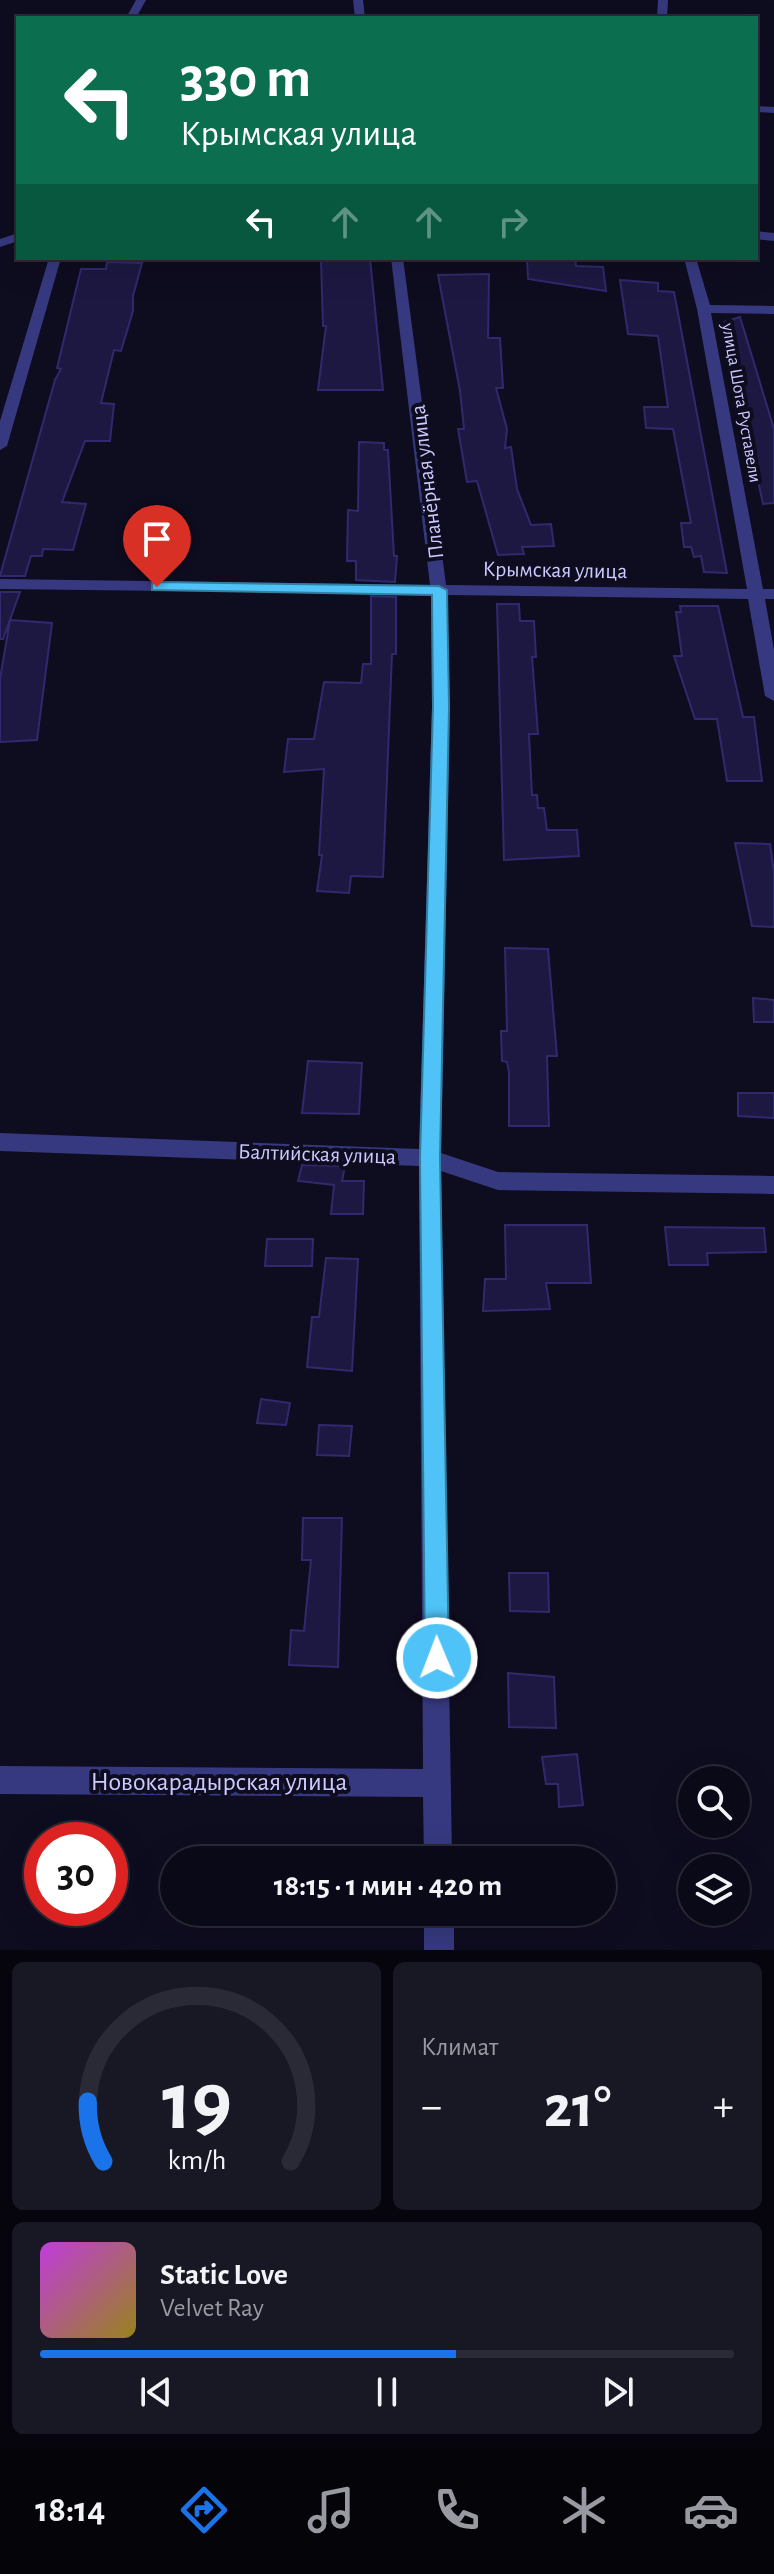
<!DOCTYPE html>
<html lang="ru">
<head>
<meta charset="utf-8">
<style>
  body { margin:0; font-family:"Alegreya Sans",sans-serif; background:#181724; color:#f1f3f6; height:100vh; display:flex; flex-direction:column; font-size:30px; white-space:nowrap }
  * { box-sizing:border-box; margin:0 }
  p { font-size:26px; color:#999aa1 }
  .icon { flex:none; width:44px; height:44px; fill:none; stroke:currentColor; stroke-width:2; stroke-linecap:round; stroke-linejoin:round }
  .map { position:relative; height:1950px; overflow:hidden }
  .drawer { display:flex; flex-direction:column; gap:12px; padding:12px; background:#06050d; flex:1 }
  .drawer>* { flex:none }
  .top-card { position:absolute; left:16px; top:16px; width:742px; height:244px; border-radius:0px; box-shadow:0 8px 32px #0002,0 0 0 2px #2a2a36; background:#0b6e4f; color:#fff; overflow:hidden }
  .tools { position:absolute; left:678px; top:1766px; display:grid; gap:16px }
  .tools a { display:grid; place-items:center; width:72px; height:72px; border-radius:50%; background:#0a0917; box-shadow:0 8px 32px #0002,0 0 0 2px #2a2a36; font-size:40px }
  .speed { position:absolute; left:24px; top:1822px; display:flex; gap:16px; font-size:40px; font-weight:700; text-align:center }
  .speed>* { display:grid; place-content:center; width:104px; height:104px; border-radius:50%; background:#0a0917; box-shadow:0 8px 32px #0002,0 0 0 2px #2a2a36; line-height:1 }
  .speed .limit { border:12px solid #d22; background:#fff; color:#111 }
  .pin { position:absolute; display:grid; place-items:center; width:68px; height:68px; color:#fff; margin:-82px -34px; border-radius:50% 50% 50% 0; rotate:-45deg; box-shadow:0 0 8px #0007 }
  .pin .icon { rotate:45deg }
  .me { position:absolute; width:88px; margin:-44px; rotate:359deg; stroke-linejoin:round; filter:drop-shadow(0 0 6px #0008) }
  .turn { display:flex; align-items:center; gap:28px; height:168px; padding:0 32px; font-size:36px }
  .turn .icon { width:104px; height:104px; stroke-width:2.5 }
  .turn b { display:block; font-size:56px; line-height:68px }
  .lanes { display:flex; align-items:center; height:76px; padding:0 32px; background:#0003; justify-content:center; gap:40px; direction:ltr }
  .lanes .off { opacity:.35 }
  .big { font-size:60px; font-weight:700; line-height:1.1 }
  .drawer .card { flex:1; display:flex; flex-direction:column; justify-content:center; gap:12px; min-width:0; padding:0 28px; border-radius:12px; background:#181724 }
  .drawer .dial { align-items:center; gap:0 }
  .dial svg { height:208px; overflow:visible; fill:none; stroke:#2a2a36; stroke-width:7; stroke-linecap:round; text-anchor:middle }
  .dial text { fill:#f1f3f6; stroke:none }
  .song { display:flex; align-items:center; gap:24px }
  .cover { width:96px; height:96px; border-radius:12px; background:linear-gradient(135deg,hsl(290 70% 55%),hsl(50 70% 35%)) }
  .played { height:8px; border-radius:4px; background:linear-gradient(90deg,#1a73e8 60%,#2a2a36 60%) }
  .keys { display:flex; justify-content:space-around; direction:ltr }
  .heat { display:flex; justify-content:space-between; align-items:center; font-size:44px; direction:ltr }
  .drawer .tiles { flex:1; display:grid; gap:12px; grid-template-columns:1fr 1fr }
  .card:last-child { grid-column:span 2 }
  .trip { position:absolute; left:160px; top:1846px; width:456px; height:80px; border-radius:40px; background:#0a0917; box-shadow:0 8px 32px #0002,0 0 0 2px #2a2a36; font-weight:700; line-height:80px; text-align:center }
  .menu { display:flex; height:128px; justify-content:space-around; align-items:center; background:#040409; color:#999aa1 }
  .menu .icon { width:56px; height:56px }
  .menu .current { color:#1a73e8 }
  .menu b { font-size:36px; color:#f1f3f6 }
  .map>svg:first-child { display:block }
  .building { fill:#1d1841; stroke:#31296d; stroke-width:2 }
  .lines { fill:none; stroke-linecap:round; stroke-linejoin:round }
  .minor { fill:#36397f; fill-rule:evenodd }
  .route { fill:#4fc3f7; stroke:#337fa1; stroke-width:2 }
  .labels { text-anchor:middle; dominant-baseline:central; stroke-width:8; stroke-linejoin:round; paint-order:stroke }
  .far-street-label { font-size:18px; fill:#cccaff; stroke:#0e0c1f }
  .street-label { font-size:22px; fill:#cccaff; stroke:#0e0c1f }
  .near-street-label { font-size:26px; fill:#cccaff; stroke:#0e0c1f }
</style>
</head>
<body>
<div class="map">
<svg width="774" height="1950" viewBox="0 0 774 1950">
  <rect width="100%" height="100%" fill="#0e0c1f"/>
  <path class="building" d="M349,258h21l13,132h-65l8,-64h-3l-2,-65h29z
    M527,258h48l1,8 27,1 3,24 -78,-12z
    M107,262l35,1 -9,33v15l-12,40 -7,-1 -13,53 13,1 -4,37h-25l-23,61 24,2 -13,46 -30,-1 -1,7h-11l-6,20h-25l55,-196 6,-11 -4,-1 24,-99h25z
    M489,274l-1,64h12l3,50h-7l11,41 -2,19 6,-1 6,42 14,36 20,-1 3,22 -32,1 2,7 -26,1 -21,-74 -10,1 -9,-53h6l-4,-38 -22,-116z
    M620,280l38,3v8l16,1 53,281 -23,-1 -3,-16 -7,1 -3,-10h-7l-3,-24h10l-18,-94 -27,-1 -2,-21h24l-10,-71 -30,-2z
    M740,317l34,112v74l-11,1 -39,-182z
    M359,442l25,1v7h4l6,106h3l-2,26 -39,-2v-19h-9l1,-51 10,1z
    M0,592h20l-17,47h-3z
    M371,596l25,1v57h-4l-9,223 -32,-1 -2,17 -32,-2 5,-36h-3l5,-86 -40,3 4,-33h26l10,-57 37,1 2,-19h8z
    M497,604h22l1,17h14l2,36h-4l6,77h-9l3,61h5l1,13h6l3,22h30l2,26 -75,4z
    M680,606h38l25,111h11l8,64h-35l-10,-62h-22l-21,-63h8l-6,-44h5z
    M10,620l42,3 -15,117 -37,2v-63z
    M735,843l35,1 4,28v55l-22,-1z
    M505,948l43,1 9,107h-10l2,70h-40v-54l-2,-10 -5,-1 -1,-30h6z
    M753,998l21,2v22h-20z
    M308,1061l54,2 -3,51 -57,-1z
    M738,1093h36v25l-36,-2z
    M302,1165l43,1 -3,15h22l-1,33h-32l3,-29 -36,-4z
    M505,1225h82l4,58h-45l4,26 -67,2 2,-32h21z
    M665,1227l99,1 2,24 -59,1 1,12h-39z
    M267,1239h46l-1,27h-47z
    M326,1258l32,1 -6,112 -45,-4 5,-50h7z
    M261,1399l29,4 -4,22 -29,-2z
    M319,1425l33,1 -3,30 -32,-1z
    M303,1518h39l-4,149 -49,-2 2,-35 13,1 7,-71h-9z
    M509,1573h39l1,39 -39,-1z
    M508,1673l46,4 2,51 -47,-1z
    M577,1754l6,51 -24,2 -1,-23h-12l-4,-27z"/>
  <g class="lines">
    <path class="minor" d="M136,0h10l-10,18h-10z
      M353,0h10l2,18h-10z
      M658,0h10l-1,18h-10z
      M756,106l18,1v6l-18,-1z
      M756,231l18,2v8l-18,-2z
      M18,233v8l-18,6v-8z
      M49,258h12l-54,188 -7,4v-29z
      M391,258h12l43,327 301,4 -50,-280 -13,-51h12l14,47 64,1v8l-63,-1 52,276h11v10h-9l9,51v51l-9,-5 -17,-97 -301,-4 3,112 -9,446 57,19 276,4v18l-276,-4 -57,-19 11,689h-28l-1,-63 -423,-3v-28l423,3 -4,-603 -419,-15v-18l419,16 13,-442 -1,-113 -431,-5v-10l430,6z
      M424,1912h30v38h-30z"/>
  </g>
  <path class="route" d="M157,582l282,4 8,4 2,117 -9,451 9,500 -4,8 -8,4 -9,-4 -3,-8 -5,-500 13,-451 -1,-112 -280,-5v-7z"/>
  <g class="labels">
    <g class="far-street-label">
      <text transform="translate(741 403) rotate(80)">улица Шота Руставели</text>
    </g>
    <g class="street-label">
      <text transform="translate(427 482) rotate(-97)">Планёрная улица</text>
      <text transform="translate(555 570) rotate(1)">Крымская улица</text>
      <text transform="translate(317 1154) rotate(2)">Балтийская улица</text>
    </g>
    <g class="near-street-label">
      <text x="219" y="1782">Новокарадырская улица</text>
    </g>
  </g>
</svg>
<div class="tools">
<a><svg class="icon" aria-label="search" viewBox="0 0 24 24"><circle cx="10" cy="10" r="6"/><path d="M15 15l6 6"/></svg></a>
<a><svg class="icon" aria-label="layers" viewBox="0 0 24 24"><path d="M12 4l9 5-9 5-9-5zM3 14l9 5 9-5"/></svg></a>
</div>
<div class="speed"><div class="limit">30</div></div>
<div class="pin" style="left:157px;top:587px;background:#d93025"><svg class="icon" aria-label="arrive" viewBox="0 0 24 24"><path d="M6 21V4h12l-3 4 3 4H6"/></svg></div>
<svg class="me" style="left:437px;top:1658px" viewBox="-20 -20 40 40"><circle r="17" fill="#4fc3f7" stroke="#fff" stroke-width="3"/><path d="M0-11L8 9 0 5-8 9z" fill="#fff"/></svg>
<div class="trip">18:15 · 1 мин · 420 m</div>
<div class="top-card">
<div class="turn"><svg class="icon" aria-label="left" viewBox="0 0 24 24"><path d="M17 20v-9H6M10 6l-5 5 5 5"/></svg><div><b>330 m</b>Крымская улица</div></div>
<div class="lanes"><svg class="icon" aria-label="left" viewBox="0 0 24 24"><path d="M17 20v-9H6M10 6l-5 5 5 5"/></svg><svg class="icon off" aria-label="ahead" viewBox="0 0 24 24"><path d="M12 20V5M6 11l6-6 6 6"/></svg><svg class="icon off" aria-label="ahead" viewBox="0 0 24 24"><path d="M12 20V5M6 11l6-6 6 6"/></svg><svg class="icon off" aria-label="right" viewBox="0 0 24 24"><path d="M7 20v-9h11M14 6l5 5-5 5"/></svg></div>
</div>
</div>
<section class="drawer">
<div class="tiles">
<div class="card dial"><svg viewBox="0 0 100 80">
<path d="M14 69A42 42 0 1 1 86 69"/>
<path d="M14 69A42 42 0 0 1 8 46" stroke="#1a73e8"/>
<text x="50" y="56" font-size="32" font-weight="700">19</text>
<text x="50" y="72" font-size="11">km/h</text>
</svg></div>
<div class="card"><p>Климат</p>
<div class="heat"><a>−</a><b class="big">21°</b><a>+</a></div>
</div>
<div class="card">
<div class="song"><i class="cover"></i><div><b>Static Love</b><p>Velvet Ray</p></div></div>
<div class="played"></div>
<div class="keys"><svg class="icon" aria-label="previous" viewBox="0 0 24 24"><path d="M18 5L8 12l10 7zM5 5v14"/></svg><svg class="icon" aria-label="pause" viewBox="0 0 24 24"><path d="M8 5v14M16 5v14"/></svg><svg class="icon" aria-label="next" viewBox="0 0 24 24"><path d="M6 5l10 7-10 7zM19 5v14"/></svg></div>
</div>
</div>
</section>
<nav class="menu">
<b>18:14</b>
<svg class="icon current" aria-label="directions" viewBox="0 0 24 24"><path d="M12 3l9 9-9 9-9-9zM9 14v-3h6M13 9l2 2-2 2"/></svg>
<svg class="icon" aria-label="music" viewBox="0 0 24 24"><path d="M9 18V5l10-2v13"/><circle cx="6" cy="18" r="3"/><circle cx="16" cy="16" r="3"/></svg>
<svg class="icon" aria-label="phone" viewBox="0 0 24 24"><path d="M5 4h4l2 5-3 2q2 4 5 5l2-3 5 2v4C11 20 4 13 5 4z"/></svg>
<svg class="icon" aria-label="climate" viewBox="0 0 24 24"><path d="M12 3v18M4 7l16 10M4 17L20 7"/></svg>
<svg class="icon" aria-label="car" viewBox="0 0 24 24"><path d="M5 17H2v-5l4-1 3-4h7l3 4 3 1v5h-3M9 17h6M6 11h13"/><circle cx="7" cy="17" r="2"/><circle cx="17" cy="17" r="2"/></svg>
</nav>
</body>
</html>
